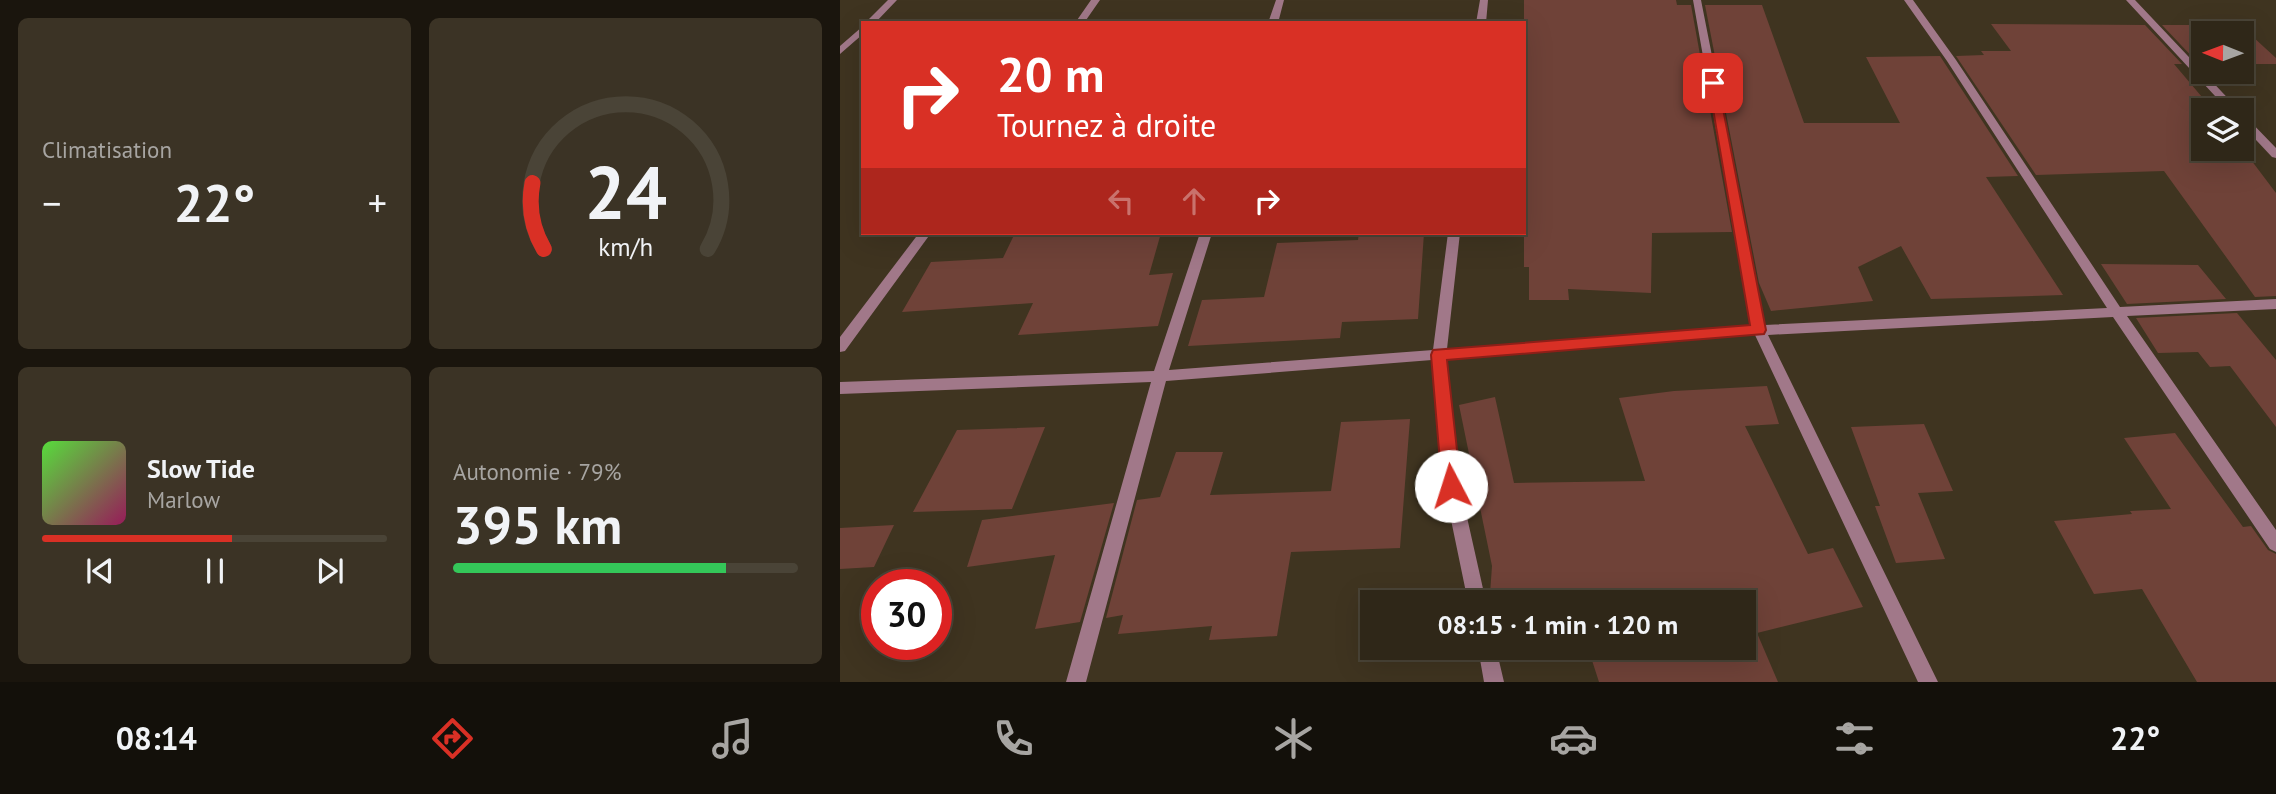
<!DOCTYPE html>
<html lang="fr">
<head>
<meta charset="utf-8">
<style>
  body { margin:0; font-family:"PT Sans",sans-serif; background:#3b3325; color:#f1f3f6; height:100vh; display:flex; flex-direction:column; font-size:26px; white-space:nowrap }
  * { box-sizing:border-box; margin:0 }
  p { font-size:23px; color:#a7a5a2 }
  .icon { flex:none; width:38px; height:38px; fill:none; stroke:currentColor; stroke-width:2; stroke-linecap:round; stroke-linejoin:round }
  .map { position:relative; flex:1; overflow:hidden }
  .panel { display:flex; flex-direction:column; gap:18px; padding:18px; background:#1a150d; width:840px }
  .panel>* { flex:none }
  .top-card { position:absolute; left:21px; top:21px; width:665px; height:214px; border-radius:0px; box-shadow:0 7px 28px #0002,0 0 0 2px #4a4437; background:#d93025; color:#fff; overflow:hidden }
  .needle { width:46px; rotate:271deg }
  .controls { position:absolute; left:1351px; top:21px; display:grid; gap:14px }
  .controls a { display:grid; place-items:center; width:63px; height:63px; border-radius:0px; background:#2f2718; box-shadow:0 7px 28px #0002,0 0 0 2px #4a4437; font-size:35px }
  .speed { position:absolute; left:21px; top:569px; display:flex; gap:14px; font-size:35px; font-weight:700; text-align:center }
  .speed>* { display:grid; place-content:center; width:91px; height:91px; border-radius:50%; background:#2f2718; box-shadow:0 7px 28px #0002,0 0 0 2px #4a4437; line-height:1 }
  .speed .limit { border:10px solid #d22; background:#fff; color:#111 }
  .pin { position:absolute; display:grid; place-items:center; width:60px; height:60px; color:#fff; margin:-30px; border-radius:14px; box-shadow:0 4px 10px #0006 }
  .me { position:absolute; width:77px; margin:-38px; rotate:355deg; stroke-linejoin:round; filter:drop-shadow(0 0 5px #0008) }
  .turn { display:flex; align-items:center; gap:24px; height:147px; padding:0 21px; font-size:32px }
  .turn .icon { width:91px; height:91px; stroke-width:2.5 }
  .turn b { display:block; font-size:49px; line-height:60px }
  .lanes { display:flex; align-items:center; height:66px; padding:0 21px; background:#0003; justify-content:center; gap:35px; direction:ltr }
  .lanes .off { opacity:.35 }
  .big { font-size:52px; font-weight:600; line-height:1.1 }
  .panel .tile { flex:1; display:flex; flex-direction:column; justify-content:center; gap:10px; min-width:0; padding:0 24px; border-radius:10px; background:#3b3325 }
  .panel .dial { align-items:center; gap:0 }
  .dial svg { height:182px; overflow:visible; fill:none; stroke:#4a4437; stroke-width:7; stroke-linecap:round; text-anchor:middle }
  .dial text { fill:#f1f3f6; stroke:none }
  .song { display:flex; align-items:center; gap:21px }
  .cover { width:84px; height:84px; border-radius:10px; background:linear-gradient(135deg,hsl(110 70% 55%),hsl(330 70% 35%)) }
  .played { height:7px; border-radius:4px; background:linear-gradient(90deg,#d93025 55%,#4a4437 55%) }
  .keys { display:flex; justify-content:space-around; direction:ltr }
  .heat { display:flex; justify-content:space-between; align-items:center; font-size:38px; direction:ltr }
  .charge { height:10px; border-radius:5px; background:linear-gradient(90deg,#34c759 79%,#4a4437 0) }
  .panel .tiles { flex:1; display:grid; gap:18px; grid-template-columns:repeat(2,1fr) }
  .trip { position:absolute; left:520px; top:590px; width:396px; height:70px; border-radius:0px; background:#2f2718; box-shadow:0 7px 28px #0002,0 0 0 2px #4a4437; font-weight:600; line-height:70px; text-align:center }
  .tabs { display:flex; height:112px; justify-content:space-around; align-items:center; background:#13100a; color:#a7a5a2 }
  .tabs .icon { width:49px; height:49px }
  .tabs .on { color:#d93025 }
  .tabs b { font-size:32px; color:#f1f3f6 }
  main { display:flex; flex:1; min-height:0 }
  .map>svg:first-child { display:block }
  .building { fill:#6f4238 }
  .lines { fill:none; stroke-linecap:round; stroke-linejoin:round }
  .minor { fill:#a17889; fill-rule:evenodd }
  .route { fill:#d93025; stroke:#8d1f18; stroke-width:2 }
</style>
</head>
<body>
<main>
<section class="panel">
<div class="tiles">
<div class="tile"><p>Climatisation</p>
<div class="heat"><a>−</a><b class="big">22°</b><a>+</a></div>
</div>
<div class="tile dial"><svg viewBox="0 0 100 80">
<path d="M14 69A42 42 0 1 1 86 69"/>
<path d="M14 69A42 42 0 0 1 9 40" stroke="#d93025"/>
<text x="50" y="56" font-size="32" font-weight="700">24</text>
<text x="50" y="72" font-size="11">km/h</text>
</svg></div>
<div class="tile">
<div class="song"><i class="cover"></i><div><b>Slow Tide</b><p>Marlow</p></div></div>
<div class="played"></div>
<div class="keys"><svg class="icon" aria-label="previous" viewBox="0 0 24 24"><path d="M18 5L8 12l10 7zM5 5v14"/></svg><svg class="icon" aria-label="pause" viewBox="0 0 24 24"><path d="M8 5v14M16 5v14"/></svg><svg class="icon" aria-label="next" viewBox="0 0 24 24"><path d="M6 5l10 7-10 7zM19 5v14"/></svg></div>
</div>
<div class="tile"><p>Autonomie · 79%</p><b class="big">395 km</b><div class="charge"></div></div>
</div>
</section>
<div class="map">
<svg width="1436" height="682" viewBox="0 0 1436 682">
  <rect width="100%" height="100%" fill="#3f3420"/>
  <path class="building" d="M684,0h152l1,5h14l41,227 -80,1 -1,60 -83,-4 1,11h-40v-33h-5z
    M865,5h57l42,118h96l-34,-66 74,-1 78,120 -32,1 77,118 -132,4 -30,-53 -43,21 15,34 -102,10 -12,-28z
    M1151,24l154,1 37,39h-8l39,46h-10v39l39,-1 34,45v103l-21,1 -91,-126 -128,4 -80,-119 28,-1 -3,-4h30z
    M1322,25h78l36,33v6h-34v-31h-39v31h-4z
    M175,233h146l-12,42 24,-2 -15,53 -140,9 15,-32 -131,9 29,-50 72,-4z
    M519,233h65l-6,86 -76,3 -2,16 -152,8 14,-46 62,-3 13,-54 81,-3z
    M1261,264l97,1 28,34 -99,5z
    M1397,313l39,47v67l-46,-61 -20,1 -12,-15 -40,1 -22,-35z
    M927,386l12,38 -34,2 63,128 25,-6 30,59 -106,26 21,49h-179l-11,-34h155v-46h-170l-2,-8h-81l2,-28 -33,-161 36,-8 19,86 131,-2 -26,-83 55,-7z
    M570,419l-10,129 -109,4 -14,84 -68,4 3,-14 -94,8 5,-19 -17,3 31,-118 23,-3 16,-45h47l-13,43 121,-4 10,-69z
    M1084,424l29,67 -35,2 27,66 -49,4 -21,-57h5l-29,-79z
    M205,427l-33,82 -99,3 44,-82z
    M1335,433l68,94 8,-1 17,24 8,4v128h-79l-55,-93 -48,5 -40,-73 78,-7 -2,-3 41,-2 -47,-71z
    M274,503l-34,119 -45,7 20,-74 -88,12 15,-47z
    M54,525l-20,42 -34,2v-41z"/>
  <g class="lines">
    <path class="minor" d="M48,0h9l-22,23h-10z
      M251,0h9l-16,23h-9z
      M436,0h8l-6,23h-10z
      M640,0h8l-2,23h-10z
      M853,0h8l64,325 342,-17 -160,-247 -43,-61h9l43,60 164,247 156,-8v10l-149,7 149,214v22l-6,-3 -157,-232 -345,18 170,347h-20l-163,-347 -308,24 13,127 26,116h-18l-24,-116 -12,-126 -266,21 -80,301h-20l85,-300 -311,12v-12l314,-11 46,-138h12l-43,137 264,-20 15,-117h12l-13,116 304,-23z
      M1286,0h9l104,110h-11z
      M23,26v8l-23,20v-8z
      M1402,116l4,1 30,31v10l-4,-1 -30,-32z
      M79,233h12l-86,118 -5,1v-15z
      M638,648h18l8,34h-20z"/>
  </g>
  <path class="route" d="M868,80l10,3 48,247 -2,4 -317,26 14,126 -3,6 -7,2 -6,-2 -3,-6 -11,-131 2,-5 317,-25z"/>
</svg>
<div class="controls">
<a><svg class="needle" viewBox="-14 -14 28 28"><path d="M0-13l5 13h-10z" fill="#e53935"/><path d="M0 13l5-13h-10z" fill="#a7a5a2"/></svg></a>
<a><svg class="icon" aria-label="layers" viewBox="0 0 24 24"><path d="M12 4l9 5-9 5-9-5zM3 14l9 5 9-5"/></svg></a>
</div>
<div class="speed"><div class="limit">30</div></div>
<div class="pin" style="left:873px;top:83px;background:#d93025"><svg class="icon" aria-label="arrive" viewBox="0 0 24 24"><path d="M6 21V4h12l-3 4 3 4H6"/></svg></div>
<svg class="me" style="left:611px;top:486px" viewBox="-20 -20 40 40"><circle r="19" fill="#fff"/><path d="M0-13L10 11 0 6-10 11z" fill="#d93025"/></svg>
<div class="trip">08:15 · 1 min · 120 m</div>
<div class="top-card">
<div class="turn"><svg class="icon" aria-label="right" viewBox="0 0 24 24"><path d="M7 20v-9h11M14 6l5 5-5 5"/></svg><div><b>20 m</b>Tournez à droite</div></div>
<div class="lanes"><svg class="icon off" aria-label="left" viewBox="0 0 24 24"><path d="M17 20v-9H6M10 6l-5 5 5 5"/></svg><svg class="icon off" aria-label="ahead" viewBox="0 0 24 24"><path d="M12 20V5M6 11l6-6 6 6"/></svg><svg class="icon" aria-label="right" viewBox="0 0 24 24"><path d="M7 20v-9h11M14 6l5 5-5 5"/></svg></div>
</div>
</div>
</main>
<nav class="tabs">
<b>08:14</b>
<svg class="icon on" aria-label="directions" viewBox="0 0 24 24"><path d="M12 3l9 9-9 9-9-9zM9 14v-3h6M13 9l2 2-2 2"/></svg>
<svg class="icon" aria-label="music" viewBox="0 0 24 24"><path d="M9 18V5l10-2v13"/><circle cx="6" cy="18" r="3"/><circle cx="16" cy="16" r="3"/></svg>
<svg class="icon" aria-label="phone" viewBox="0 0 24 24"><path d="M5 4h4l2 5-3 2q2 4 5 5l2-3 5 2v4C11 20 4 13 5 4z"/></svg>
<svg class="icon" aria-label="climate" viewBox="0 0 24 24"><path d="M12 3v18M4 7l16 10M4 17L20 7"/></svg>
<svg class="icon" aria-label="car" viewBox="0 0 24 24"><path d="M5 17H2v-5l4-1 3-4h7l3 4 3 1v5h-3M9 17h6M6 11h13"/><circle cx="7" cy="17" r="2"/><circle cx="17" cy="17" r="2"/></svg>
<svg class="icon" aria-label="filters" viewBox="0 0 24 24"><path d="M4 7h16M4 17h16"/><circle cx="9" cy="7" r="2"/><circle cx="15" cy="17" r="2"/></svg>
<b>22°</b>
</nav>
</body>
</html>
